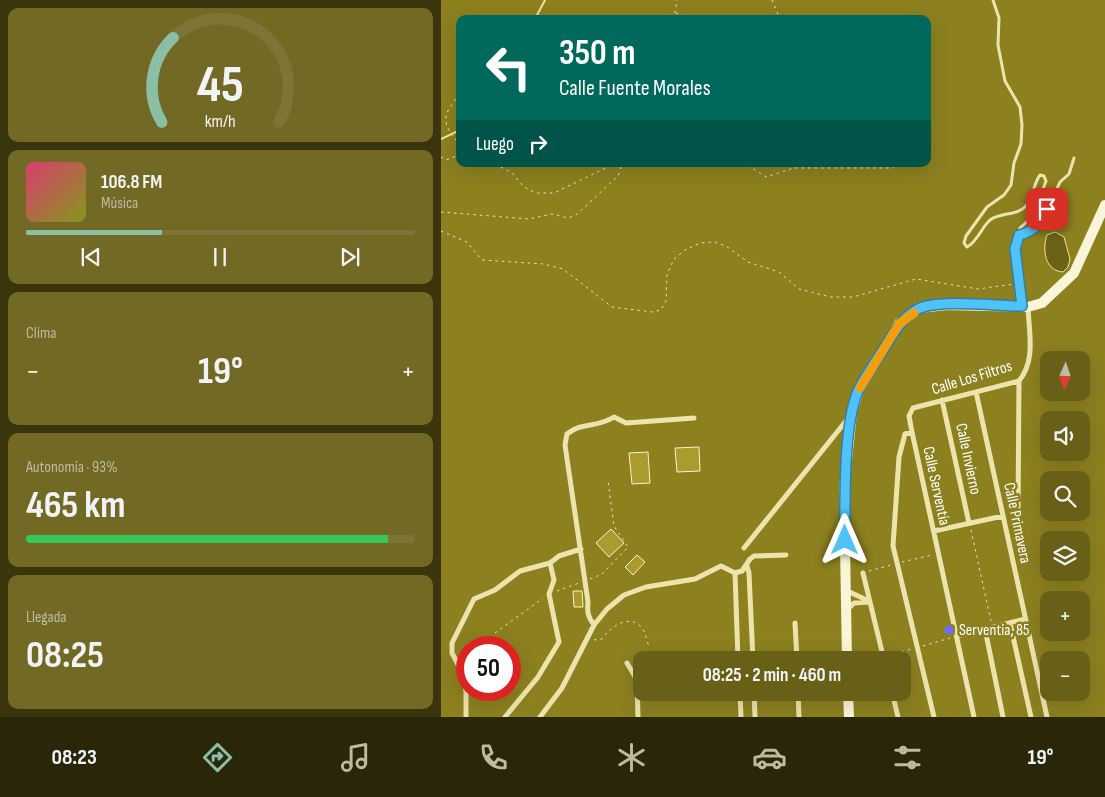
<!DOCTYPE html>
<html lang="es">
<head>
<meta charset="utf-8">
<style>
  body { margin:0; font-family:"Sofia Sans Condensed",sans-serif; background:#716924; color:#f1f3f6; height:100vh; display:flex; flex-direction:column; font-size:19px; white-space:nowrap }
  * { box-sizing:border-box; margin:0 }
  p { font-size:16px; color:#bdbba1 }
  .icon { flex:none; width:28px; height:28px; fill:none; stroke:currentColor; stroke-width:2; stroke-linecap:round; stroke-linejoin:round }
  .map { position:relative; flex:1; overflow:hidden }
  .drawer { display:flex; flex-direction:column; gap:8px; padding:8px; background:#3a350d; width:441px }
  .drawer>* { flex:none }
  .hud { position:absolute; left:15px; top:15px; width:475px; height:152px; border-radius:10px; box-shadow:0 5px 20px #0002; background:#00695c; color:#fff; overflow:hidden }
  .needle { width:32px; rotate:183deg }
  .fabs { position:absolute; left:599px; top:351px; display:grid; gap:10px }
  .fabs a { display:grid; place-items:center; width:50px; height:50px; border-radius:10px; background:#696017; box-shadow:0 5px 20px #0002; font-size:25px }
  .speed { position:absolute; left:15px; top:636px; display:flex; gap:10px; font-size:25px; font-weight:700; text-align:center }
  .speed>* { display:grid; place-content:center; width:65px; height:65px; border-radius:50%; background:#696017; box-shadow:0 5px 20px #0002; line-height:1 }
  .speed .limit { border:8px solid #d22; background:#fff; color:#111 }
  .pin { position:absolute; display:grid; place-items:center; width:42px; height:42px; color:#fff; margin:-21px; border-radius:10px; box-shadow:0 2px 8px #0006 }
  .me { position:absolute; width:55px; margin:-28px; rotate:0deg; stroke-linejoin:round; filter:drop-shadow(0 0 4px #0008) }
  .turn { display:flex; align-items:center; gap:18px; height:105px; padding:0 20px; font-size:22px }
  .turn .icon { width:65px; height:65px; stroke-width:2.5 }
  .turn b { display:block; font-size:35px; line-height:42px }
  .then { display:flex; align-items:center; height:48px; padding:0 20px; background:#0003; gap:10px; font-size:19px }
  .big { font-size:38px; font-weight:700; line-height:1.1 }
  .drawer .widget { flex:1; display:flex; flex-direction:column; justify-content:center; gap:8px; min-width:0; padding:0 18px; border-radius:10px; background:#716924 }
  .drawer .dial { align-items:center; gap:0 }
  .dial svg { height:130px; overflow:visible; fill:none; stroke:#7c7536; stroke-width:7; stroke-linecap:round; text-anchor:middle }
  .dial text { fill:#f1f3f6; stroke:none }
  .song { display:flex; align-items:center; gap:15px }
  .cover { width:60px; height:60px; border-radius:8px; background:linear-gradient(135deg,hsl(340 70% 55%),hsl(70 70% 35%)) }
  .played { height:5px; border-radius:2px; background:linear-gradient(90deg,#8abfa5 35%,#7c7536 35%) }
  .keys { display:flex; justify-content:space-around; direction:ltr }
  .heat { display:flex; justify-content:space-between; align-items:center; font-size:28px; direction:ltr }
  .charge { height:8px; border-radius:4px; background:linear-gradient(90deg,#34c759 93%,#7c7536 0) }
  .trip { position:absolute; left:192px; top:651px; width:278px; height:50px; border-radius:10px; background:#696017; box-shadow:0 5px 20px #0002; font-weight:700; line-height:50px; text-align:center }
  .menu { display:flex; height:80px; justify-content:space-around; align-items:center; background:#2a2609; color:#bdbba1 }
  .menu .icon { width:35px; height:35px }
  .menu .active { color:#8abfa5 }
  .menu b { font-size:22px; color:#f1f3f6 }
  main { display:flex; flex:1; min-height:0 }
  .map>svg:first-child { display:block }
  .water { fill:#6b6215; stroke:#eee39f }
  .lines { fill:none; stroke-linecap:round; stroke-linejoin:round }
  .stream { stroke:#eee39f; stroke-width:2 }
  .building { fill:#a99b2e; stroke:#f9f4d1 }
  .path { stroke:#ece4ac; stroke-width:1; stroke-dasharray:2.5 4; stroke-linecap:butt }
  .service { stroke:#ece4ac; stroke-width:3 }
  .minor { stroke:#ece4ac; stroke-width:5 }
  .secondary { stroke:#f9f5d8; stroke-width:10 }
  .route-casing { stroke:#337fa1; stroke-width:12 }
  .route { stroke:#4fc3f7; stroke-width:9 }
  .slow { stroke:#f59e0b; stroke-width:9 }
  .poi-dot { fill:#716bfa; stroke:#8c801f; stroke-width:2 }
  .labels { text-anchor:middle; dominant-baseline:central; stroke-width:5; stroke-linejoin:round; paint-order:stroke }
  .street-label { font-size:16px; fill:#fff; stroke:#8c801f }
  .poi-label { font-size:16px; fill:#fff; stroke:#8c801f; text-anchor:start }
</style>
</head>
<body>
<main>
<section class="drawer">
<div class="widget dial"><svg viewBox="0 0 100 80">
<path d="M14 69A42 42 0 1 1 86 69"/>
<path d="M14 69A42 42 0 0 1 21 17" stroke="#8abfa5"/>
<text x="50" y="56" font-size="32" font-weight="700">45</text>
<text x="50" y="72" font-size="11">km/h</text>
</svg></div>
<div class="widget">
<div class="song"><i class="cover"></i><div><b>106.8 FM</b><p>Música</p></div></div>
<div class="played"></div>
<div class="keys"><svg class="icon" aria-label="previous" viewBox="0 0 24 24"><path d="M18 5L8 12l10 7zM5 5v14"/></svg><svg class="icon" aria-label="pause" viewBox="0 0 24 24"><path d="M8 5v14M16 5v14"/></svg><svg class="icon" aria-label="next" viewBox="0 0 24 24"><path d="M6 5l10 7-10 7zM19 5v14"/></svg></div>
</div>
<div class="widget"><p>Clima</p>
<div class="heat"><a>−</a><b class="big">19°</b><a>+</a></div>
</div>
<div class="widget"><p>Autonomía · 93%</p><b class="big">465 km</b><div class="charge"></div></div>
<div class="widget"><p>Llegada</p><b class="big">08:25</b></div>
</section>
<div class="map">
<svg width="664" height="717" viewBox="0 0 664 717">
  <rect width="100%" height="100%" fill="#8c801f"/>
  <path class="water" d="M614,232l9,5 6,22 -2,8 -5,5c-18,-1 -21,-22 -16,-37z"/>
  <g class="lines">
    <path class="stream" d="M94,19l10,-19
      M0,139l19,-9"/>
  </g>
  <path class="building" d="M258,447l1,24 -23,1 -2,-24z
    M207,452l2,31 -18,1 -3,-31z
    M170,529l13,14 -15,14 -13,-14z
    M196,555l8,7 -12,13 -8,-8z
    M132,591h9l1,16h-9z"/>
  <g class="lines">
    <path class="path" d="M331,0l8,19
      M235,13l18,6
      M222,19l12,-6 2,-13
      M19,94c-19,23 -19,28 0,51
      M0,157l5,3 10,-4 4,-7
      M54,164l17,9 12,14 12,6h18l60,-29
      M294,164l14,2 17,11 28,-9h98l5,-4
      M0,212l88,7 23,-5 16,4 8,-3 42,-39 4,-12
      M0,231l26,11 15,18 62,4 19,5 49,38 40,5 9,-2 5,-9 1,-27 7,-15 11,-9 15,-7 14,-1 12,4 22,16 31,10 20,17 31,8h23l63,-18 62,10 36,-5
      M530,530l20,91
      M461,562l30,-7
      M428,571l22,-6
      M149,579l12,-5 26,-27 -14,-21 -6,-45
      M116,591l22,-8
      M54,633l48,-35
      M153,640l8,-1c9,-13 30,-28 42,-8 2,4 3,11 5,15
      M482,646l27,-8
      M448,655l23,-6"/>
    <path class="service" d="M552,0l6,18 -1,27 7,36 15,26 2,18 -1,19 -7,19 -3,22 -7,10 -17,12 -21,29 -2,7 3,4c11,-6 14,-19 23,-27 11,-8 27,-4 36,-14 8,-9 7,-22 14,-31l4,1 2,5 -13,35 -13,12 -5,21 7,57
      M578,235l13,-3 9,-9 19,-41 9,-8 5,-16"/>
    <path class="minor" d="M535,392l71,325
      M501,400l27,123
      M471,432l-3,-16 4,-8 106,-27c17,-21 10,-48 9,-74
      M577,514l1,-133
      M493,531l69,-15
      M303,548l106,-132
      M306,566l2,7 4,87
      M294,573l3,87
      M422,573l21,87
      M404,590l24,11
      M406,610l7,-7 15,-1
      M354,623l2,37
      M569,623l21,94
      M153,625c-6,-8 -7,-13 -6,-23l-23,-157 2,-11c14,-12 30,-6 47,-17l12,6 68,-5
      M544,629l18,88
      M515,636l69,-17
      M186,663l10,17 1,37
      M299,692l1,25
      M313,692l1,25
      M357,692l1,25
      M451,692l6,25
      M25,717v-26l-3,-17 -11,-21v-10l22,-44 21,-9 25,-19 30,-8 9,-7 22,-7
      M64,717l33,-40 21,-35 -10,-48 5,-14 -4,-17
      M99,717l22,-29 32,-63 13,-16 17,-14 22,-8 49,-8 26,-13 14,7 7,-2 8,-12 4,-3 32,-1
      M493,717l-41,-171 6,-89 6,-23 7,-2 62,285"/>
    <path class="secondary" d="M406,660l-3,-171 8,-76 7,-23 40,-67 21,-15 26,-3 82,2 14,-4 32,-30 31,-68
      M407,692l1,25"/>
  </g>
  <g class="lines">
    <g class="route-casing">
      <path id="route" d="M404,540c0,-38 -2,-118 14,-151 7,-14 17,-28 26,-42 9,-15 18,-31 35,-39 22,-9 77,-2 102,-2l-7,-57 4,-14c16,-4 21,-11 28,-26"/>
    </g>
    <use href="#route" class="route"/>
    <path class="slow" d="M419,388l39,-64 15,-11"/>
  </g>
  <rect class="poi-dot" x="503" y="625" width="10" height="10" rx="2.5"/>
  <g class="labels">
    <g class="street-label">
      <text transform="translate(531 378) rotate(-17)">Calle Los Filtros</text>
      <text transform="translate(527 459) rotate(78)">Calle Invierno</text>
      <text transform="translate(495 486) rotate(78)">Calle Serventía</text>
      <text transform="translate(576 523) rotate(78)">Calle Primavera</text>
    </g>
    <g class="poi-label">
      <text x="518" y="630">Serventía, 85</text>
    </g>
  </g>
</svg>
<div class="fabs">
<a><svg class="needle" viewBox="-14 -14 28 28"><path d="M0-13l5 13h-10z" fill="#e53935"/><path d="M0 13l5-13h-10z" fill="#bdbba1"/></svg></a>
<a><svg class="icon" aria-label="sound" viewBox="0 0 24 24"><path d="M4 9h4l5-4v14l-5-4H4zM17 9q2 3 0 6"/></svg></a>
<a><svg class="icon" aria-label="search" viewBox="0 0 24 24"><circle cx="10" cy="10" r="6"/><path d="M15 15l6 6"/></svg></a>
<a><svg class="icon" aria-label="layers" viewBox="0 0 24 24"><path d="M12 4l9 5-9 5-9-5zM3 14l9 5 9-5"/></svg></a>
<a>+</a>
<a>−</a>
</div>
<div class="speed"><div class="limit">50</div></div>
<div class="pin" style="left:606px;top:209px;background:#d93025"><svg class="icon" aria-label="arrive" viewBox="0 0 24 24"><path d="M6 21V4h12l-3 4 3 4H6"/></svg></div>
<svg class="me" style="left:404px;top:540px" viewBox="-20 -20 40 40"><path d="M0-17L14 15 0 8-14 15z" fill="#4fc3f7" stroke="#fff" stroke-width="4"/></svg>
<div class="trip">08:25 · 2 min · 460 m</div>
<div class="hud">
<div class="turn"><svg class="icon" aria-label="left" viewBox="0 0 24 24"><path d="M17 20v-9H6M10 6l-5 5 5 5"/></svg><div><b>350 m</b>Calle Fuente Morales</div></div>
<div class="then">Luego<svg class="icon" aria-label="right" viewBox="0 0 24 24"><path d="M7 20v-9h11M14 6l5 5-5 5"/></svg></div>
</div>
</div>
</main>
<nav class="menu">
<b>08:23</b>
<svg class="icon active" aria-label="directions" viewBox="0 0 24 24"><path d="M12 3l9 9-9 9-9-9zM9 14v-3h6M13 9l2 2-2 2"/></svg>
<svg class="icon" aria-label="music" viewBox="0 0 24 24"><path d="M9 18V5l10-2v13"/><circle cx="6" cy="18" r="3"/><circle cx="16" cy="16" r="3"/></svg>
<svg class="icon" aria-label="phone" viewBox="0 0 24 24"><path d="M5 4h4l2 5-3 2q2 4 5 5l2-3 5 2v4C11 20 4 13 5 4z"/></svg>
<svg class="icon" aria-label="climate" viewBox="0 0 24 24"><path d="M12 3v18M4 7l16 10M4 17L20 7"/></svg>
<svg class="icon" aria-label="car" viewBox="0 0 24 24"><path d="M5 17H2v-5l4-1 3-4h7l3 4 3 1v5h-3M9 17h6M6 11h13"/><circle cx="7" cy="17" r="2"/><circle cx="17" cy="17" r="2"/></svg>
<svg class="icon" aria-label="filters" viewBox="0 0 24 24"><path d="M4 7h16M4 17h16"/><circle cx="9" cy="7" r="2"/><circle cx="15" cy="17" r="2"/></svg>
<b>19°</b>
</nav>
</body>
</html>
